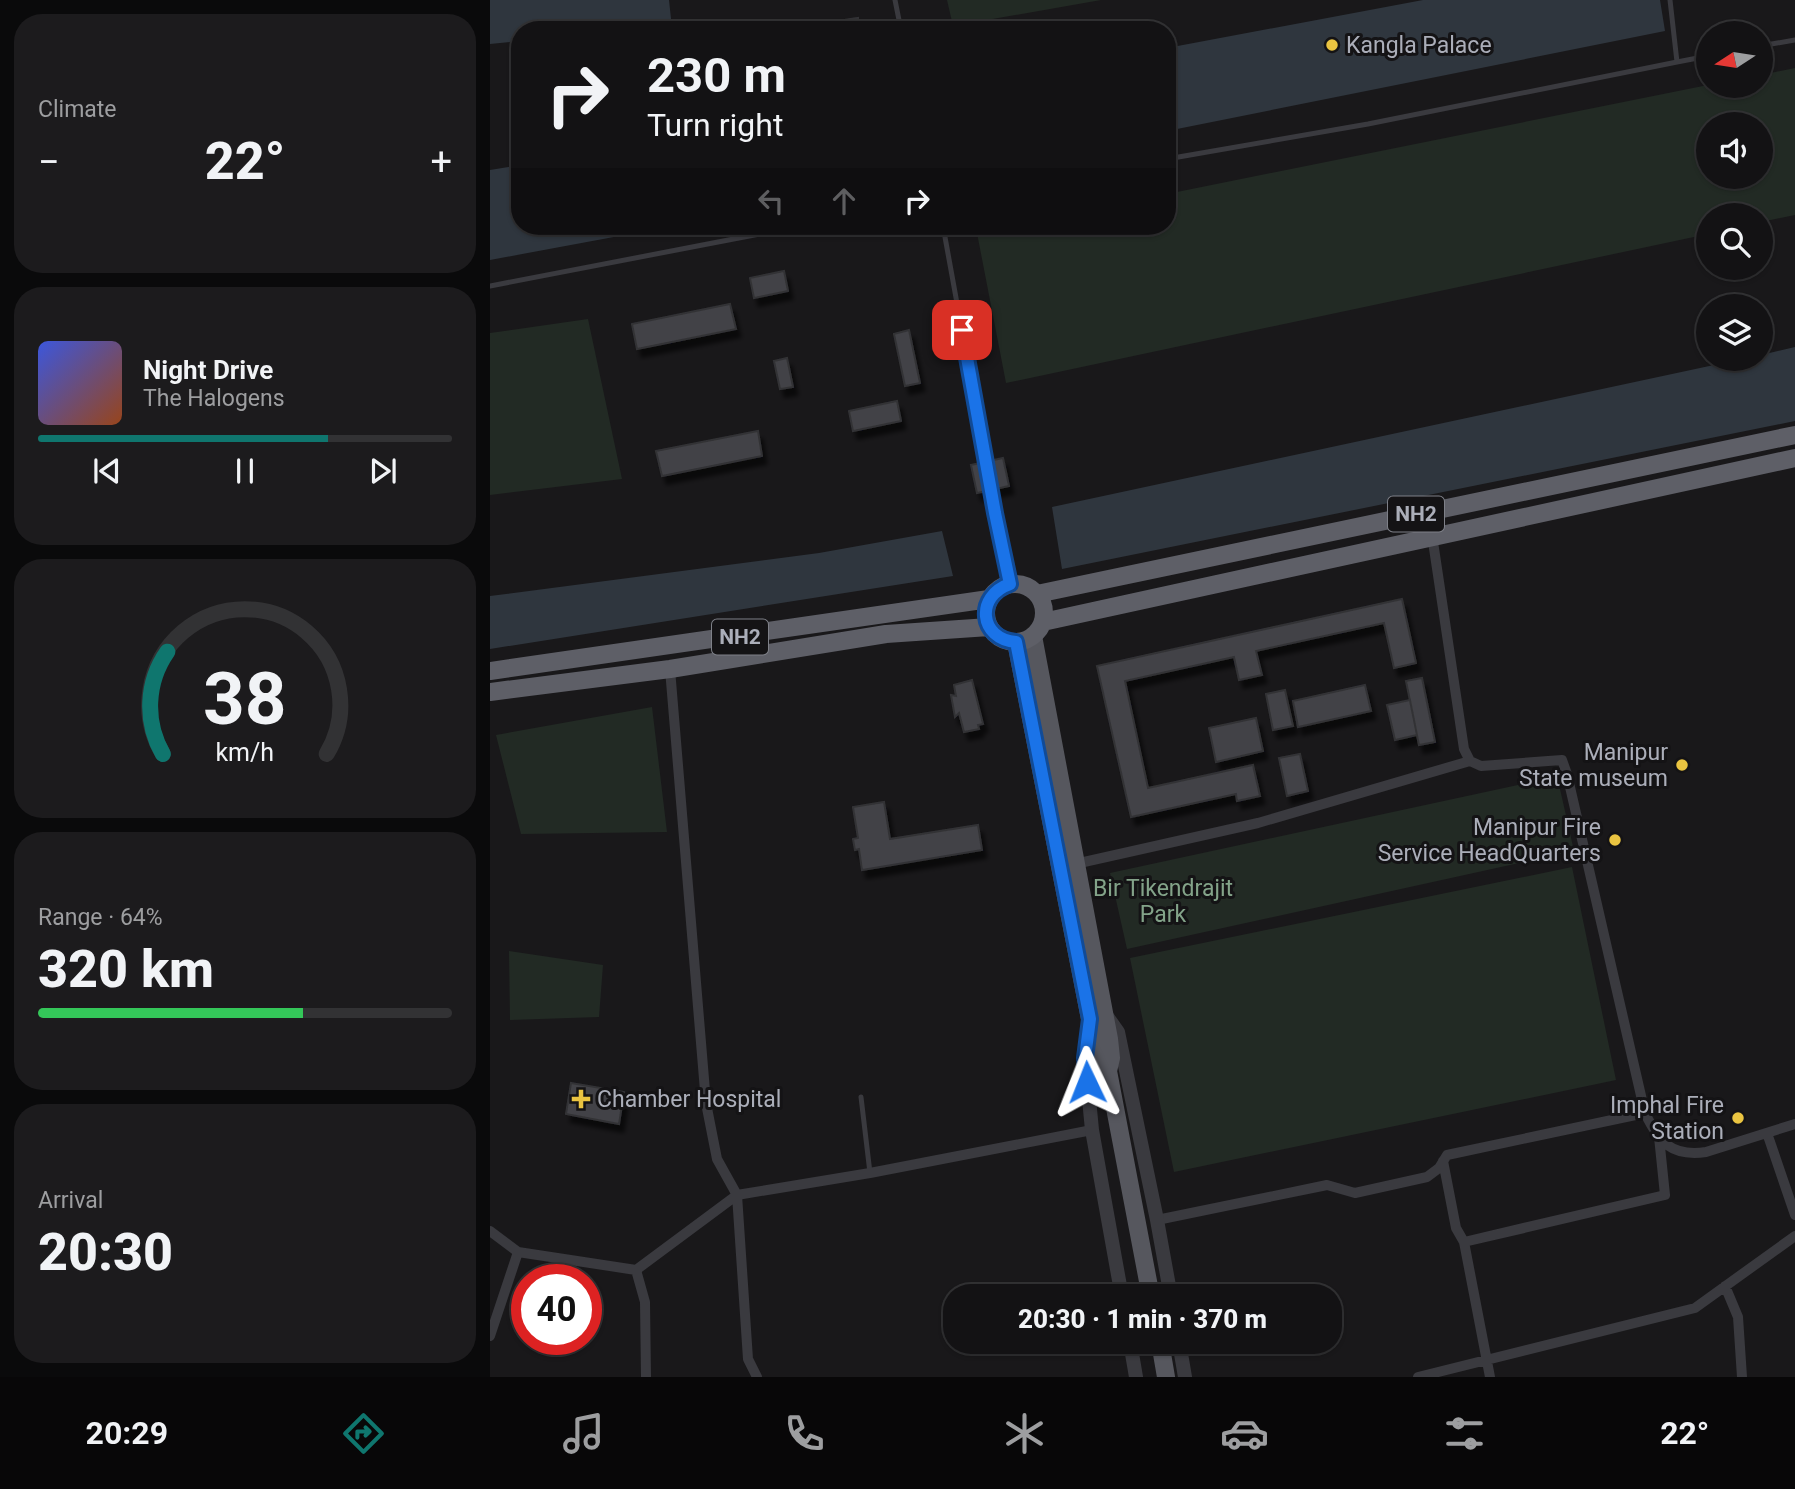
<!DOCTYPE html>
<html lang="en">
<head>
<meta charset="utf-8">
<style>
  body { margin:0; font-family:Roboto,sans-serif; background:#1c1b1d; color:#f1f3f6; height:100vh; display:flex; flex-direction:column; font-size:26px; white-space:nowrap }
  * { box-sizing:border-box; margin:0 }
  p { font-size:23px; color:#9d9ea0 }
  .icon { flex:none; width:38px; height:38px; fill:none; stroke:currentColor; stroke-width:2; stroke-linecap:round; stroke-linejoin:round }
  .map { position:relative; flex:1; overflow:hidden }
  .drawer { display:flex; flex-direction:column; gap:14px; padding:14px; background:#0a0a0b; width:490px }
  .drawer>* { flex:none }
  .guide { position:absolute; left:21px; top:21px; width:665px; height:214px; border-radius:28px; box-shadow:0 2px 5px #0004,0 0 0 2px #323234; background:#131214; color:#f1f3f6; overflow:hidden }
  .needle { width:46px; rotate:258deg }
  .buttons { position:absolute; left:1206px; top:21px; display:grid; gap:14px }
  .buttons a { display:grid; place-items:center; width:77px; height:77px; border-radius:50%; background:#131214; box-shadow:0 2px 5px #0004,0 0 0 2px #323234; font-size:35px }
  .speed { position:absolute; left:21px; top:1264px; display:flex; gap:14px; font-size:35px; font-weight:700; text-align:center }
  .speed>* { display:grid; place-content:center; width:91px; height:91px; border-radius:50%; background:#131214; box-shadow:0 2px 5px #0004,0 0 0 2px #323234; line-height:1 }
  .speed .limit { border:10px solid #d22; background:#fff; color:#111 }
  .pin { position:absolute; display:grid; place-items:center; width:60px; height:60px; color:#fff; margin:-30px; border-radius:14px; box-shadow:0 4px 10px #0006 }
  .me { position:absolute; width:77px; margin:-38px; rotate:358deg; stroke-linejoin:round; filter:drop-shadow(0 0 5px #0008) }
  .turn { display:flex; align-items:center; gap:24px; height:147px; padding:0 21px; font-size:32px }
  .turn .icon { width:91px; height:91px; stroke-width:2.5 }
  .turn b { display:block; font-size:49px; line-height:60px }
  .lanes { display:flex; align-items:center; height:66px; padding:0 21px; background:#0003; justify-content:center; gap:35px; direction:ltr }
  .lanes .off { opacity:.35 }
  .big { font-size:52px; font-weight:800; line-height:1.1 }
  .drawer .widget { flex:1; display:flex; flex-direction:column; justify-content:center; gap:10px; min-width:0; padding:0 24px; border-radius:28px; background:#1c1b1d }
  .drawer .dial { align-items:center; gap:0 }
  .dial svg { height:182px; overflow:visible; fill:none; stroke:#323234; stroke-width:7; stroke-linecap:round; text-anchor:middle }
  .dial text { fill:#f1f3f6; stroke:none }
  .song { display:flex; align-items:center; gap:21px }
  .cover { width:84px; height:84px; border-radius:10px; background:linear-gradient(135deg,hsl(230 70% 55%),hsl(20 70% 35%)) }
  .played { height:7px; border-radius:4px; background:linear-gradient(90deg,#0f766e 70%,#323234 70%) }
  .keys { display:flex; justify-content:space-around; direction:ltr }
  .heat { display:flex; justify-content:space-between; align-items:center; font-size:38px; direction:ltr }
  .charge { height:10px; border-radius:5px; background:linear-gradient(90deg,#34c759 64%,#323234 0) }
  .trip { position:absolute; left:453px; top:1284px; width:399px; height:70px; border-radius:28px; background:#131214; box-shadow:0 2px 5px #0004,0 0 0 2px #323234; font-weight:800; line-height:70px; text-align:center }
  .menu { display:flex; height:112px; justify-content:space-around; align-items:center; background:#080708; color:#9d9ea0 }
  .menu .icon { width:49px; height:49px }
  .menu .active { color:#0f766e }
  .menu b { font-size:32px; color:#f1f3f6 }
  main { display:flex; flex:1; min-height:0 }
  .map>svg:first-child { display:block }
  .green { fill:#222a24; fill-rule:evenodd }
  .water { fill:#2f363e }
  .building { fill:#434347; stroke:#333336; stroke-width:2; filter:url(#shadow) }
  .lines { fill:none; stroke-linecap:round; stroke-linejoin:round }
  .service { stroke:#3a3a3f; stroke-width:5 }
  .minor { stroke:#3a3a3f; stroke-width:10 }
  .tertiary { stroke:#3a3a3f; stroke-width:14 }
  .primary { stroke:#56575e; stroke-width:18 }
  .trunk { stroke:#5e5f67; stroke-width:18 }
  .route-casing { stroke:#114b97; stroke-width:18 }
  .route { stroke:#1a73e8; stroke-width:12 }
  .poi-dot { fill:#eac441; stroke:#141315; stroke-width:2.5 }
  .labels { text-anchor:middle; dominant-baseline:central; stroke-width:6; stroke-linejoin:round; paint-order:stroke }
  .shield { fill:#141315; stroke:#7e8088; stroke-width:2 }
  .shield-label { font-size:21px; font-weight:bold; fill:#abaeb9 }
  .poi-label { font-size:23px; fill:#abaeb9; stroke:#141315; text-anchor:end }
  .park-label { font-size:23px; fill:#83a389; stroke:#141315 }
</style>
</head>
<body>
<main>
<section class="drawer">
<div class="widget"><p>Climate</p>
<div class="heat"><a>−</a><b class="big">22°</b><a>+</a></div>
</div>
<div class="widget">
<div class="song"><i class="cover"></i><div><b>Night Drive</b><p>The Halogens</p></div></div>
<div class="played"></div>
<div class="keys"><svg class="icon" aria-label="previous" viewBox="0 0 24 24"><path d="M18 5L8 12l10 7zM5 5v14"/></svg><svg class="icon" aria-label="pause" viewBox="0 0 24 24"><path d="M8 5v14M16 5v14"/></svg><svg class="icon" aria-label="next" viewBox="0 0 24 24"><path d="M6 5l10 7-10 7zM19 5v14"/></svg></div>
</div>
<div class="widget dial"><svg viewBox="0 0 100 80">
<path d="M14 69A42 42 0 1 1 86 69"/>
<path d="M14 69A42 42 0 0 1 16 24" stroke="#0f766e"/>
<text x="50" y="56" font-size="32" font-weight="700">38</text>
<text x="50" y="72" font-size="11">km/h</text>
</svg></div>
<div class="widget"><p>Range · 64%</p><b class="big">320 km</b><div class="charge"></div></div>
<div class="widget"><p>Arrival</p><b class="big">20:30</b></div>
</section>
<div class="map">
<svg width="1305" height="1377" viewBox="0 0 1305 1377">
  <defs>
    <filter id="shadow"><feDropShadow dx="4.5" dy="8" stdDeviation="2" flood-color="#0009"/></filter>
  </defs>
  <rect width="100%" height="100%" fill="#19181a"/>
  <path class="green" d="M457,0h154l-148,26z
    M1305,68v147l-34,7 -1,-7h-52v19l-702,149 -29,-150 34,-7h156v-32l541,-109 52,1 1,-11zM1270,124v53h-52v-53z
    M98,319l34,160 -132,16v-162z
    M162,707l15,125 -146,2 -25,-99z
    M1060,778l10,11 14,62 -447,98 -17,-76z
    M1082,867l44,213 -442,92 -44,-214z
    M19,951l94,14 -4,52 -89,3z"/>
  <path class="water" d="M0,0h179l3,28 -152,2v11l-30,3z
    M933,0h237l5,31 -498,100v-83z
    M30,165v61h153l-183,34v-90z
    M1305,347v74l-733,148 -10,-62 690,-148h18l1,-4z
    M452,531l11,45 -463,73v-53l329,-43z"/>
  <path class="building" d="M368,18l1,12h-41l-1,-6z
    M294,271l4,20 -34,7 -4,-20z
    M240,304l6,25 -99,20 -5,-25z
    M419,330l11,53 -15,3 -11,-52z
    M297,358l6,29 -13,2 -6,-28z
    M407,401l4,20 -48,10 -4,-20z
    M268,431l4,25 -100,20 -6,-25z
    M513,458l6,28 -32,7 -6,-28z
    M912,599l14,64 -22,5 -10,-45 -128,28 6,24 -23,5 -5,-23 -109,24 23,107 105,-23 7,31 -23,5 -1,-7 -105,23 -34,-151z
    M932,678l13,64 -16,3 -13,-64z
    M482,680l11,44 -5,1 1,4 -15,3 -5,-19 -4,4 -4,-22 5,1 -2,-11z
    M875,685l6,26 -73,16 -5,-26z
    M795,690l8,36 -20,4 -7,-36z
    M920,700l7,35 -22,5 -8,-35z
    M766,718l7,33 -47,11 -7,-34z
    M810,754l8,37 -21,5 -8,-38z
    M394,802l6,37 88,-14 4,25 -120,20 -3,-21 -4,1 -2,-11 5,-1 -5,-31z
    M81,1083l53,9 -5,32 -53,-10z"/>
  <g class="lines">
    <path class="service" d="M405,0l6,30
      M1270,46l35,-6
      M1187,62l31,-6
      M677,159l201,-35 309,-62 -7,-62
      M453,226l52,287 15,71
      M0,286l311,-60
      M371,1097l9,76"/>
    <path class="minor" d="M942,535l32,214 6,12 11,5 81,-6 5,14 78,339c14,29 26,44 61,39l89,-28
      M180,669l36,434 11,56 20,36 11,164 9,18
      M585,864l183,-41 212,-62
      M1277,1133l28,82
      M953,1161l13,67 8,14
      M667,1220l170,-35 28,8 72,-16 12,-9 8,-13 198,-42
      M0,1231l28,21 118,18 101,-75 133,-22 222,-43
      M146,1270l9,32 1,75
      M1235,1286l13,31 4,60
      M0,1336l28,-84
      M928,1377l277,-69 100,-72
      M1000,1377l-26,-135 201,-47 -6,-58"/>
    <path class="tertiary" d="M616,1015l12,17 39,188 14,77
      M599,1021l-4,37 7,72 30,167
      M640,1342l6,35
      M689,1342l6,35"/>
    <path class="primary" d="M543,636l76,403 2,19 -3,13 43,226
      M526,642l74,377 11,40 6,10
      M670,1342l6,35"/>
    <path class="trunk" d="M496 613a29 29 0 1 1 58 0a29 29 0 1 1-58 0Z
      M547,594l758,-159
      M553,622l752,-164
      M0,671l499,-72
      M0,692l180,-23 216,-35 103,-7"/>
  </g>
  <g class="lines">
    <g class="route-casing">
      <path id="route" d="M472,330l33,183 15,71c-35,12 -31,55 6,58l74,377 -5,39 2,24"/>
    </g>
    <use href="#route" class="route"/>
  </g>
  <g class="poi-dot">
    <circle cx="842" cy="45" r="7"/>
    <circle cx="1192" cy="765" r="7"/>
    <circle cx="1125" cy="840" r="7"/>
    <path d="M87.5 1088.5h7v7h7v7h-7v7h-7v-7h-7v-7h7z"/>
    <circle cx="1248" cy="1118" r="7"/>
  </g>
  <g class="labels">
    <g class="shield">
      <rect x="898" y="496.5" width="56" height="35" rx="5"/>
      <rect x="222" y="619.5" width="56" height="35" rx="5"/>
    </g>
    <g class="shield-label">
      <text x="926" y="514">NH2</text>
      <text x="250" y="637">NH2</text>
    </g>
    <g class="poi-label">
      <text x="856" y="45" text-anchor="start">Kangla Palace</text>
      <text x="1178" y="752">Manipur<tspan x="1178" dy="26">State museum</tspan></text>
      <text x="1111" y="827">Manipur Fire<tspan x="1111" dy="26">Service HeadQuarters</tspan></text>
      <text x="107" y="1099" text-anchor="start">Chamber Hospital</text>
      <text x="1234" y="1105">Imphal Fire<tspan x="1234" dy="26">Station</tspan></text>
    </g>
    <g class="park-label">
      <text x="673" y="888">Bir Tikendrajit<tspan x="673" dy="26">Park</tspan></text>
    </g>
  </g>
</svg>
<div class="buttons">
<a><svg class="needle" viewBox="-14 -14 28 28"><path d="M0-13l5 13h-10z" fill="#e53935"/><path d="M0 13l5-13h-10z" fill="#9d9ea0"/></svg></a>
<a><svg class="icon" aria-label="sound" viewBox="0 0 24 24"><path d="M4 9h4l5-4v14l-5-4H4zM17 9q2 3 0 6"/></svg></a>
<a><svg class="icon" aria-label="search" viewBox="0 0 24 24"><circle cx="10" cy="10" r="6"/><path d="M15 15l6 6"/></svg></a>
<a><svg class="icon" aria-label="layers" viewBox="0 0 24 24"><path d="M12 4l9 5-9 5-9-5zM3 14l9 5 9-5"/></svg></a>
</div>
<div class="speed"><div class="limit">40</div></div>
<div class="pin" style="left:472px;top:330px;background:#d93025"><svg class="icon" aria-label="arrive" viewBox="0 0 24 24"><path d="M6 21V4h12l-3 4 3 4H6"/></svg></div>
<svg class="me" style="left:597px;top:1082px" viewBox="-20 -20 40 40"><path d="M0-17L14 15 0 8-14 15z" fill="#1a73e8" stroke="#fff" stroke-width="4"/></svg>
<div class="trip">20:30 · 1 min · 370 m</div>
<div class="guide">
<div class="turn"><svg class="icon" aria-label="right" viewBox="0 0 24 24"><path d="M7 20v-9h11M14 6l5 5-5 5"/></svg><div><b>230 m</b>Turn right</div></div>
<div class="lanes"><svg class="icon off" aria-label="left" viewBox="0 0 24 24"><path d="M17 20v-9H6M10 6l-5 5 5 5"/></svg><svg class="icon off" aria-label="ahead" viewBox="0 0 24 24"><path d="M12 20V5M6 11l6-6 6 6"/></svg><svg class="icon" aria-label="right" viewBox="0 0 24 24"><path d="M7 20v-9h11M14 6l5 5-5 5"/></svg></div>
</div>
</div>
</main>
<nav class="menu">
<b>20:29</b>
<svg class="icon active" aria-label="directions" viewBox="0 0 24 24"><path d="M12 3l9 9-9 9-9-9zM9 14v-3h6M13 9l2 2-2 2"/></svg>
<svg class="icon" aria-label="music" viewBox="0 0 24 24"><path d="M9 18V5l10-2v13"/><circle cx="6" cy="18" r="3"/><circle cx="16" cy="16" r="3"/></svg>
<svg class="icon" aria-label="phone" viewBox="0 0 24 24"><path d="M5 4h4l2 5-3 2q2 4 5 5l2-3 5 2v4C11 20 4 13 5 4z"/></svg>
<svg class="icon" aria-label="climate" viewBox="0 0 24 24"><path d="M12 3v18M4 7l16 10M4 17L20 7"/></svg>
<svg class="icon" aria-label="car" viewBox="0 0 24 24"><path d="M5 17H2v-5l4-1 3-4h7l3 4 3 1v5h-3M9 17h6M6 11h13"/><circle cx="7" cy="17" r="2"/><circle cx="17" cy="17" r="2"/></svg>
<svg class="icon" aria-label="filters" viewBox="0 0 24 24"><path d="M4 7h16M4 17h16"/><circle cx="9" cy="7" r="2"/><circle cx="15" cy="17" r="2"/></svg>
<b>22°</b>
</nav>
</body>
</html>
